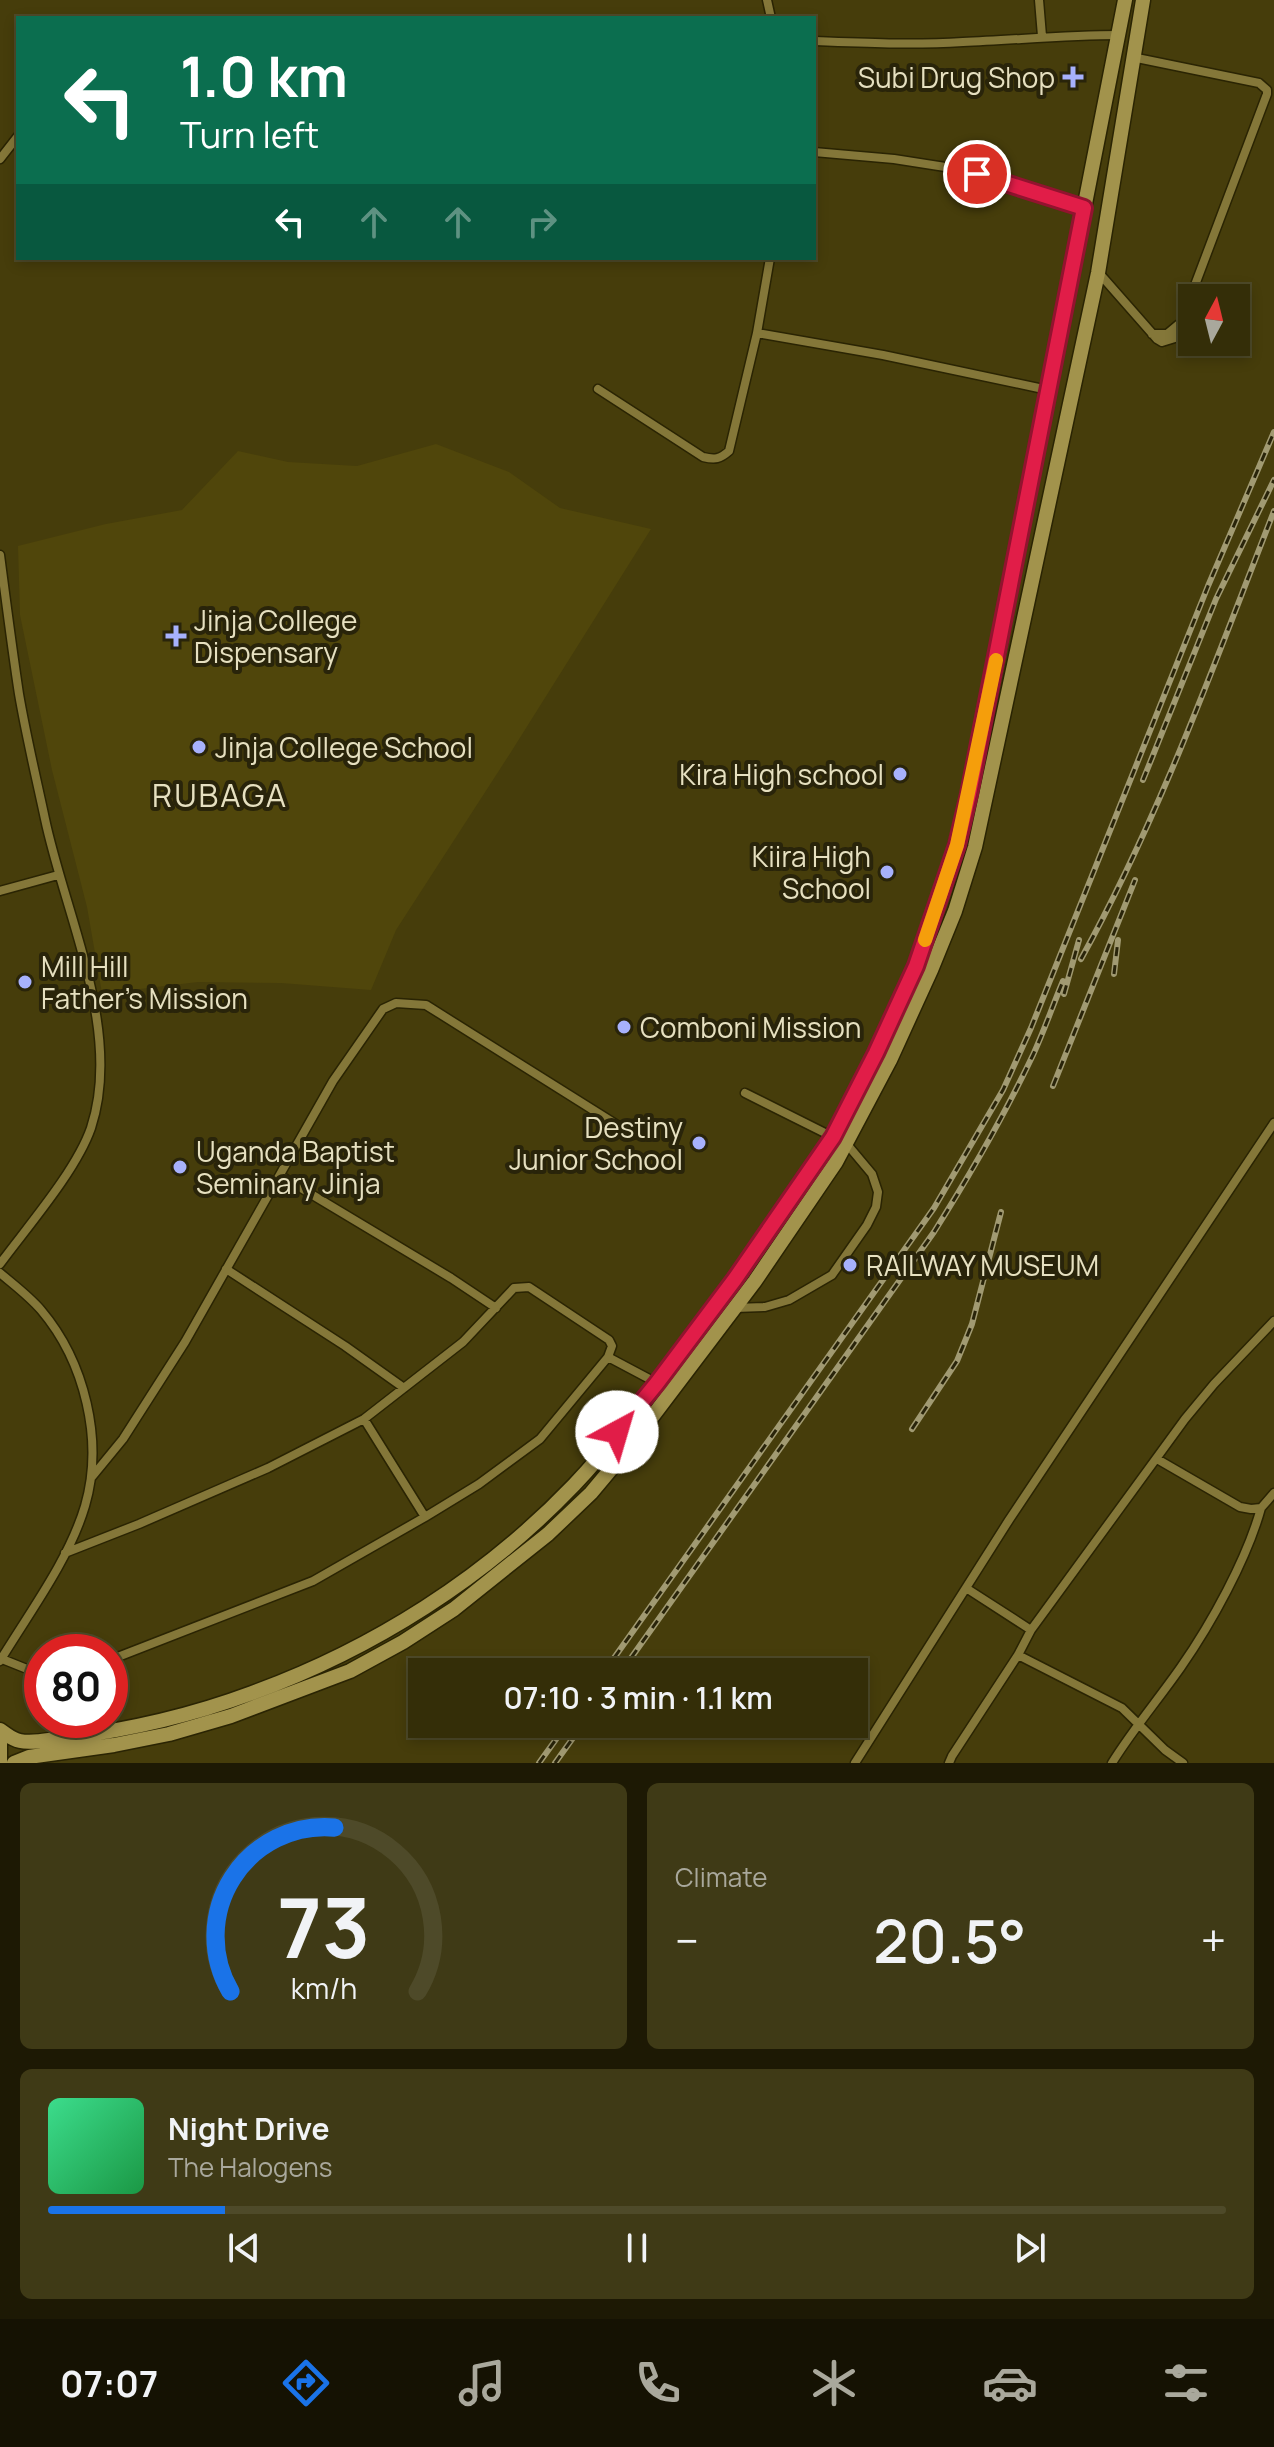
<!DOCTYPE html>
<html lang="en">
<head>
<meta charset="utf-8">
<style>
  body { margin:0; font-family:Manrope,sans-serif; background:#3f3a16; color:#f1f3f6; height:100vh; display:flex; flex-direction:column; font-size:30px; white-space:nowrap }
  * { box-sizing:border-box; margin:0 }
  p { font-size:26px; color:#a9a89c }
  .icon { flex:none; width:44px; height:44px; fill:none; stroke:currentColor; stroke-width:2; stroke-linecap:round; stroke-linejoin:round }
  .map { position:relative; height:1763px; overflow:hidden }
  .side { display:flex; flex-direction:column; gap:20px; padding:20px; background:#1d1904; flex:1 }
  .side>* { flex:none }
  .top-card { position:absolute; left:16px; top:16px; width:800px; height:244px; border-radius:0px; box-shadow:0 4px 12px #0003,0 0 0 2px #4e4a29; background:#0b6e4f; color:#fff; overflow:hidden }
  .needle { width:52px; rotate:7deg }
  .controls { position:absolute; left:1178px; top:284px; display:grid; gap:16px }
  .controls a { display:grid; place-items:center; width:72px; height:72px; border-radius:0px; background:#342e08; box-shadow:0 4px 12px #0003,0 0 0 2px #4e4a29; font-size:40px }
  .speed { position:absolute; left:24px; top:1634px; display:flex; gap:16px; font-size:40px; font-weight:700; text-align:center }
  .speed>* { display:grid; place-content:center; width:104px; height:104px; border-radius:50%; background:#342e08; box-shadow:0 4px 12px #0003,0 0 0 2px #4e4a29; line-height:1 }
  .speed .limit { border:12px solid #d22; background:#fff; color:#111 }
  .pin { position:absolute; display:grid; place-items:center; width:68px; height:68px; color:#fff; margin:-34px; border:4px solid #fff; border-radius:50%; box-shadow:0 2px 8px #0007 }
  .me { position:absolute; width:88px; margin:-44px; rotate:39deg; stroke-linejoin:round; filter:drop-shadow(0 0 6px #0008) }
  .turn { display:flex; align-items:center; gap:28px; height:168px; padding:0 32px; font-size:36px }
  .turn .icon { width:104px; height:104px; stroke-width:2.5 }
  .turn b { display:block; font-size:56px; line-height:68px }
  .lanes { display:flex; align-items:center; height:76px; padding:0 32px; background:#0003; justify-content:center; gap:40px; direction:ltr }
  .lanes .off { opacity:.35 }
  .big { font-size:60px; font-weight:600; line-height:1.1 }
  .side .widget { flex:1; display:flex; flex-direction:column; justify-content:center; gap:12px; min-width:0; padding:0 28px; border-radius:12px; background:#3f3a16 }
  .side .dial { align-items:center; gap:0 }
  .dial svg { height:208px; overflow:visible; fill:none; stroke:#4e4a29; stroke-width:7; stroke-linecap:round; text-anchor:middle }
  .dial text { fill:#f1f3f6; stroke:none }
  .song { display:flex; align-items:center; gap:24px }
  .cover { width:96px; height:96px; border-radius:12px; background:linear-gradient(135deg,hsl(150 70% 55%),hsl(140 70% 35%)) }
  .played { height:8px; border-radius:4px; background:linear-gradient(90deg,#1a73e8 15%,#4e4a29 15%) }
  .keys { display:flex; justify-content:space-around; direction:ltr }
  .heat { display:flex; justify-content:space-between; align-items:center; font-size:44px; direction:ltr }
  .side .tiles { flex:1; display:grid; gap:20px; grid-template-columns:1fr 1fr }
  .widget:last-child { grid-column:span 2 }
  .trip { position:absolute; left:408px; top:1658px; width:460px; height:80px; border-radius:0px; background:#342e08; box-shadow:0 4px 12px #0003,0 0 0 2px #4e4a29; font-weight:600; line-height:80px; text-align:center }
  .menu { display:flex; height:128px; justify-content:space-around; align-items:center; background:#151203; color:#a9a89c }
  .menu .icon { width:56px; height:56px }
  .menu .on { color:#1a73e8 }
  .menu b { font-size:36px; color:#f1f3f6 }
  .map>svg:first-child { display:block }
  .built { fill:#50460b }
  .lines { fill:none; stroke-linecap:round; stroke-linejoin:round }
  .street-casing { stroke:#2a2403; stroke-width:11 }
  .highway-casing { stroke:#2a2403; stroke-width:17 }
  .street { stroke:#847739; stroke-width:8 }
  .highway { stroke:#a2934c; stroke-width:14 }
  .rail-casing { stroke:#a19a72; stroke-width:6 }
  .rail { stroke:#29240a; stroke-width:3; stroke-dasharray:9; stroke-linecap:butt }
  .route-casing { stroke:#92132f; stroke-width:20 }
  .route { stroke:#e11d48; stroke-width:14 }
  .slow { stroke:#f59e0b; stroke-width:14 }
  .poi-dot { fill:#a7b1fc; stroke:#29240a; stroke-width:3 }
  .labels { text-anchor:middle; dominant-baseline:central; stroke-width:8; stroke-linejoin:round; paint-order:stroke }
  .poi-label { font-size:28px; fill:#e6e0c0; stroke:#29240a; text-anchor:start }
  .quarter-label { font-size:32px; letter-spacing:2px; fill:#e6e0c0; stroke:#29240a }
</style>
</head>
<body>
<div class="map">
<svg width="1274" height="1763" viewBox="0 0 1274 1763">
  <rect width="100%" height="100%" fill="#463d0b"/>
  <path class="built" d="M436,444l73,28 51,36 91,21 -140,223 -115,178 -25,60 -90,-7 -83,-1 -75,9 -20,8 -16,-92 -35,-137 -32,-155 -2,-69 88,-22 76,-14 56,-59 50,11 69,4z"/>
  <g class="lines">
    <g class="street-casing">
      <path id="street" d="M767,0l4,18
        M1039,0l3,36
        M814,41c50,2 99,4 149,1 52,-2 103,-7 155,-7
        M814,152l80,7 64,10 126,39
        M0,159l18,-23
        M1099,273l58,66 5,3 13,-4 92,-244v-4l-8,-7 -127,-26
        M757,333l126,22 165,35
        M1152,334h15l12,-10
        M598,389l105,68c12,3 17,2 26,-6l28,-118 13,-75
        M0,555c6,46 12,93 19,139 7,41 17,83 26,125 20,95 78,213 46,309 -15,43 -63,98 -91,136
        M0,891l58,-16
        M745,1093l88,44
        M281,1176l170,102 45,30
        M226,1269l119,77 59,42
        M0,1273c14,12 29,23 41,37 44,52 63,131 44,196 -16,54 -56,107 -85,155
        M735,1308l30,-1 24,-7 43,-25 35,-50 9,-18 2,-15 -6,-18 -26,-31
        M608,1357l49,26
        M364,1419l61,98
        M1157,1459l83,48 11,2 10,-1 13,-15
        M91,1478l32,-39 62,-97 148,-261 50,-72 13,-6 30,2 207,130
        M65,1553l74,-29 129,-56 96,-49 99,-77 51,-54 15,-1 80,53 3,6 -4,11 -68,82 -61,45 -54,33 -112,64 -203,79
        M966,1588l65,42 154,-211 29,-35 60,-63
        M1018,1655l104,53 43,42 18,13
        M2,1659l40,16
        M855,1763l154,-243 265,-397
        M949,1763l3,-7 66,-101 13,-25
        M1112,1763c21,-34 46,-63 69,-96 30,-43 66,-108 80,-159"/>
    </g>
    <g class="highway-casing">
      <path id="highway" d="M0,1730c8,5 11,9 20,11 14,3 31,-2 45,-3 63,-8 128,-23 187,-45 121,-44 233,-115 322,-208 40,-42 78,-95 113,-142 49,-67 101,-133 145,-204 32,-53 61,-116 84,-174 55,-138 76,-285 104,-430 35,-178 71,-356 105,-535
        M0,1740v22
        M14,1763l15,-6 85,-12 55,-11 62,-18 119,-45 53,-29 51,-33 94,-75 43,-41 36,-43 128,-169 81,-119 54,-102 41,-90 24,-59 20,-64 123,-574 45,-273"/>
    </g>
    <use href="#street" class="street"/>
    <use href="#highway" class="highway"/>
    <g class="rail-casing">
      <path id="rail" d="M1143,780l73,-181 58,-119
        M1081,959c79,-143 134,-297 193,-448
        M1114,974l4,-34
        M1064,994l15,-54
        M1053,1086l82,-206
        M912,1429l45,-68 15,-37 29,-112
        M604,1672l330,-464 69,-118 28,-62 177,-442 66,-154
        M621,1672l313,-440c36,-57 70,-116 99,-177 11,-24 20,-50 30,-74
        M539,1763l28,-39
        M555,1763l28,-39"/>
    </g>
    <use href="#rail" class="rail"/>
  </g>
  <g class="lines">
    <g class="route-casing">
      <path id="route" d="M617,1432l40,-49 78,-104 98,-142 43,-84 40,-87 41,-121 12,-51 115,-586 -107,-34"/>
    </g>
    <use href="#route" class="route"/>
    <path class="slow" d="M925,940l32,-95 39,-185"/>
  </g>
  <g class="poi-dot">
    <path d="M1069 65h8v8h8v8h-8v8h-8v-8h-8v-8h8z"/>
    <path d="M172 624h8v8h8v8h-8v8h-8v-8h-8v-8h8z"/>
    <circle cx="199" cy="747" r="8"/>
    <circle cx="900" cy="774" r="8"/>
    <circle cx="887" cy="872" r="8"/>
    <circle cx="25" cy="982" r="8"/>
    <circle cx="624" cy="1027" r="8"/>
    <circle cx="699" cy="1143" r="8"/>
    <circle cx="180" cy="1167" r="8"/>
    <circle cx="850" cy="1265" r="8"/>
  </g>
  <g class="labels">
    <g class="poi-label">
      <text x="1055" y="77" text-anchor="end">Subi Drug Shop</text>
      <text x="194" y="620">Jinja College<tspan x="194" dy="32">Dispensary</tspan></text>
      <text x="215" y="747">Jinja College School</text>
      <text x="884" y="774" text-anchor="end">Kira High school</text>
      <text x="871" y="856" text-anchor="end">Kiira High<tspan x="871" dy="32">School</tspan></text>
      <text x="41" y="966">Mill Hill<tspan x="41" dy="32">Father's Mission</tspan></text>
      <text x="640" y="1027">Comboni Mission</text>
      <text x="683" y="1127" text-anchor="end">Destiny<tspan x="683" dy="32">Junior School</tspan></text>
      <text x="196" y="1151">Uganda Baptist<tspan x="196" dy="32">Seminary Jinja</tspan></text>
      <text x="866" y="1265">RAILWAY MUSEUM</text>
    </g>
    <g class="quarter-label">
      <text x="220" y="795">RUBAGA</text>
    </g>
  </g>
</svg>
<div class="controls">
<a><svg class="needle" viewBox="-14 -14 28 28"><path d="M0-13l5 13h-10z" fill="#e53935"/><path d="M0 13l5-13h-10z" fill="#a9a89c"/></svg></a>
</div>
<div class="speed"><div class="limit">80</div></div>
<div class="pin" style="left:977px;top:174px;background:#d93025"><svg class="icon" aria-label="arrive" viewBox="0 0 24 24"><path d="M6 21V4h12l-3 4 3 4H6"/></svg></div>
<svg class="me" style="left:617px;top:1432px" viewBox="-20 -20 40 40"><circle r="19" fill="#fff"/><path d="M0-13L10 11 0 6-10 11z" fill="#e11d48"/></svg>
<div class="trip">07:10 · 3 min · 1.1 km</div>
<div class="top-card">
<div class="turn"><svg class="icon" aria-label="left" viewBox="0 0 24 24"><path d="M17 20v-9H6M10 6l-5 5 5 5"/></svg><div><b>1.0 km</b>Turn left</div></div>
<div class="lanes"><svg class="icon" aria-label="left" viewBox="0 0 24 24"><path d="M17 20v-9H6M10 6l-5 5 5 5"/></svg><svg class="icon off" aria-label="ahead" viewBox="0 0 24 24"><path d="M12 20V5M6 11l6-6 6 6"/></svg><svg class="icon off" aria-label="ahead" viewBox="0 0 24 24"><path d="M12 20V5M6 11l6-6 6 6"/></svg><svg class="icon off" aria-label="right" viewBox="0 0 24 24"><path d="M7 20v-9h11M14 6l5 5-5 5"/></svg></div>
</div>
</div>
<section class="side">
<div class="tiles">
<div class="widget dial"><svg viewBox="0 0 100 80">
<path d="M14 69A42 42 0 1 1 86 69"/>
<path d="M14 69A42 42 0 0 1 54 6" stroke="#1a73e8"/>
<text x="50" y="56" font-size="32" font-weight="700">73</text>
<text x="50" y="72" font-size="11">km/h</text>
</svg></div>
<div class="widget"><p>Climate</p>
<div class="heat"><a>−</a><b class="big">20.5°</b><a>+</a></div>
</div>
<div class="widget">
<div class="song"><i class="cover"></i><div><b>Night Drive</b><p>The Halogens</p></div></div>
<div class="played"></div>
<div class="keys"><svg class="icon" aria-label="previous" viewBox="0 0 24 24"><path d="M18 5L8 12l10 7zM5 5v14"/></svg><svg class="icon" aria-label="pause" viewBox="0 0 24 24"><path d="M8 5v14M16 5v14"/></svg><svg class="icon" aria-label="next" viewBox="0 0 24 24"><path d="M6 5l10 7-10 7zM19 5v14"/></svg></div>
</div>
</div>
</section>
<nav class="menu">
<b>07:07</b>
<svg class="icon on" aria-label="directions" viewBox="0 0 24 24"><path d="M12 3l9 9-9 9-9-9zM9 14v-3h6M13 9l2 2-2 2"/></svg>
<svg class="icon" aria-label="music" viewBox="0 0 24 24"><path d="M9 18V5l10-2v13"/><circle cx="6" cy="18" r="3"/><circle cx="16" cy="16" r="3"/></svg>
<svg class="icon" aria-label="phone" viewBox="0 0 24 24"><path d="M5 4h4l2 5-3 2q2 4 5 5l2-3 5 2v4C11 20 4 13 5 4z"/></svg>
<svg class="icon" aria-label="climate" viewBox="0 0 24 24"><path d="M12 3v18M4 7l16 10M4 17L20 7"/></svg>
<svg class="icon" aria-label="car" viewBox="0 0 24 24"><path d="M5 17H2v-5l4-1 3-4h7l3 4 3 1v5h-3M9 17h6M6 11h13"/><circle cx="7" cy="17" r="2"/><circle cx="17" cy="17" r="2"/></svg>
<svg class="icon" aria-label="filters" viewBox="0 0 24 24"><path d="M4 7h16M4 17h16"/><circle cx="9" cy="7" r="2"/><circle cx="15" cy="17" r="2"/></svg>
</nav>
</body>
</html>
